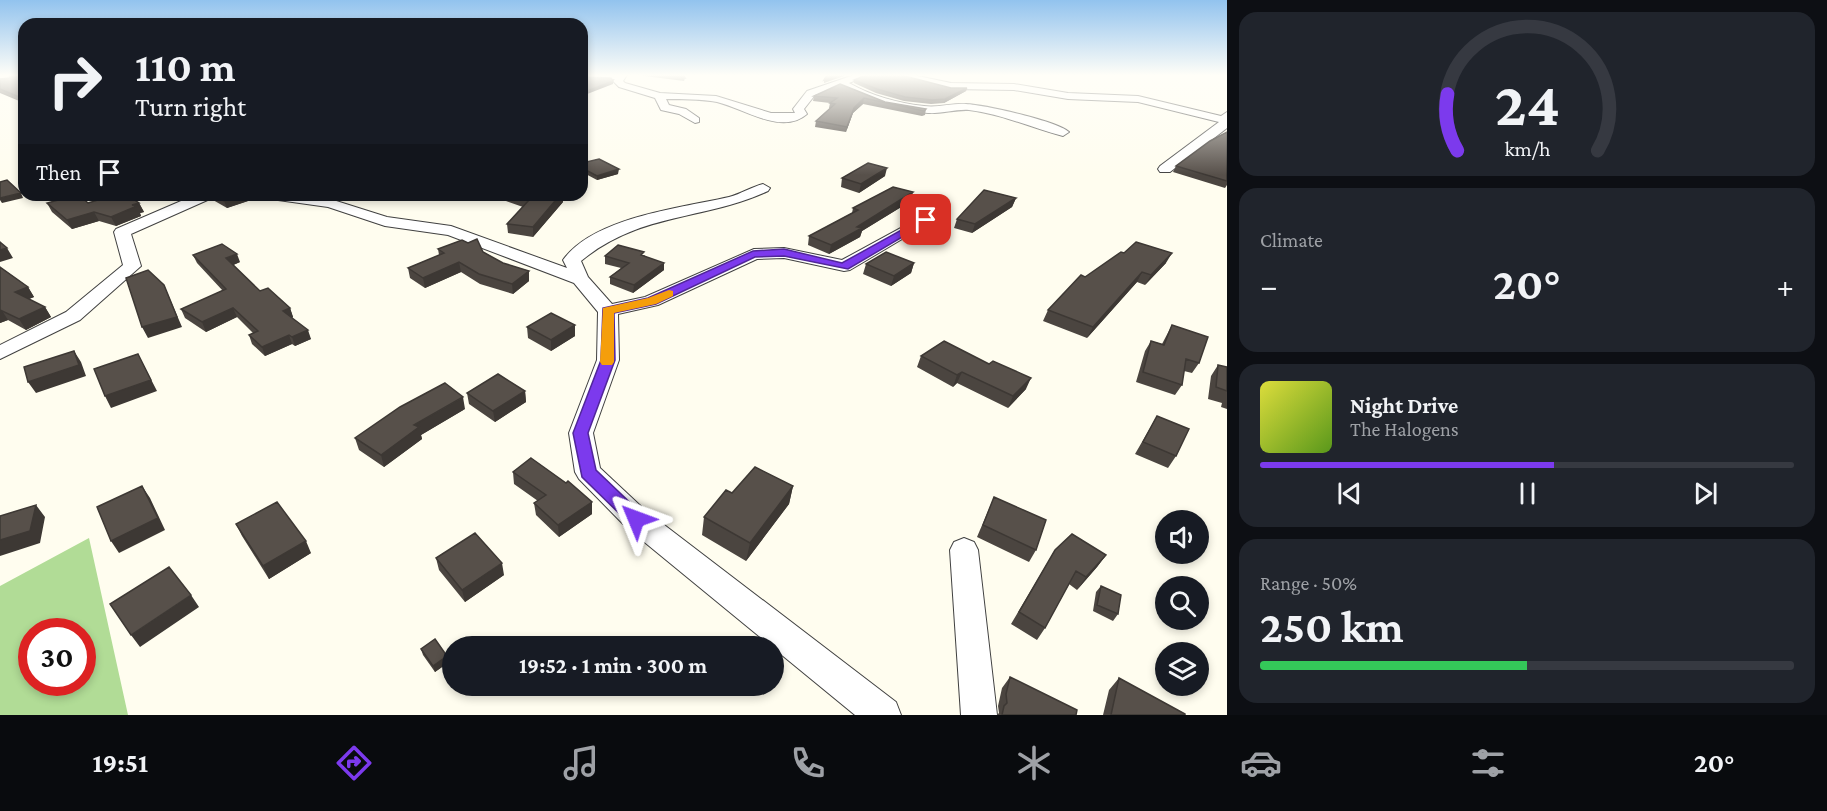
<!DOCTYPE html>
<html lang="en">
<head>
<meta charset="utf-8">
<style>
  body { margin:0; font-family:"Crimson Pro",serif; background:#20242c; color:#f1f3f6; height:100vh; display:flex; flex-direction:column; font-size:22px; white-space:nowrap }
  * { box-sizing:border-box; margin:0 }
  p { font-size:20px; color:#9ea1a6 }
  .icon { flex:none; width:33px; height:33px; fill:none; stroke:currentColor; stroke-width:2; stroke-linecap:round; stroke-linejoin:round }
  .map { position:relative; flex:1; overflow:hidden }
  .drawer { display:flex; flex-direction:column; gap:12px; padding:12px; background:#0d0f14; width:600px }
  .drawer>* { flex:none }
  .guide { position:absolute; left:18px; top:18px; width:570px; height:183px; border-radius:18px; box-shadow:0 3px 9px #0003; background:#171b24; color:#f1f3f6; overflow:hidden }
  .buttons { position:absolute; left:1155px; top:510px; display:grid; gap:12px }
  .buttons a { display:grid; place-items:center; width:54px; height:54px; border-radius:50%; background:#171b24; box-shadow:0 3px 9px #0003; font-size:30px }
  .speed { position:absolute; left:18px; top:618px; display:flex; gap:12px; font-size:30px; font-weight:700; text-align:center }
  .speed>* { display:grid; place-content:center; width:78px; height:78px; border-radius:50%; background:#171b24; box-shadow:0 3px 9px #0003; line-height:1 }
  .speed .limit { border:9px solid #d22; background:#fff; color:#111 }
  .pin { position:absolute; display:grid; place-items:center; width:51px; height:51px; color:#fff; margin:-26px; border-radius:12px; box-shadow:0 3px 9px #0006 }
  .me { position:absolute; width:66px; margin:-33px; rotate:314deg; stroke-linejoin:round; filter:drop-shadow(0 0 4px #0008) }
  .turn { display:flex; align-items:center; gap:21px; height:126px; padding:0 18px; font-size:27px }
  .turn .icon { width:78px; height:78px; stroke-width:2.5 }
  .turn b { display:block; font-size:42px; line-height:51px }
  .then { display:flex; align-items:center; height:57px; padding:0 18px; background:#0003; gap:12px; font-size:22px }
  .big { font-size:45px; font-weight:700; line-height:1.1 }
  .drawer .card { flex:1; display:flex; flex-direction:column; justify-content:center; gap:9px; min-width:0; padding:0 21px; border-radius:18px; background:#20242c }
  .drawer .dial { align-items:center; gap:0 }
  .dial svg { height:156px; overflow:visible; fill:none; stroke:#363941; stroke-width:7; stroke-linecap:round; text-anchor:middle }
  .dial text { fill:#f1f3f6; stroke:none }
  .song { display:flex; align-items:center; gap:18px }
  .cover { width:72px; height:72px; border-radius:9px; background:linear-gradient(135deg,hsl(60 70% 55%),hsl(90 70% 35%)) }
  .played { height:6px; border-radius:3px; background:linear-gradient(90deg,#7c3aed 55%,#363941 55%) }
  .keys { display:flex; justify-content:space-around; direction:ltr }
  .heat { display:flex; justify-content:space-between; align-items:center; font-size:33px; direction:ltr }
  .charge { height:9px; border-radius:4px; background:linear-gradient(90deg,#34c759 50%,#363941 0) }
  .trip { position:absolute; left:442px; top:636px; width:342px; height:60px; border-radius:30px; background:#171b24; box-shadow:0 3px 9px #0003; font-weight:700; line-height:60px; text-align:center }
  .dock { display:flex; height:96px; justify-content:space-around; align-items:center; background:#090b0e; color:#9ea1a6 }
  .dock .icon { width:42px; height:42px }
  .dock .current { color:#7c3aed }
  .dock b { font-size:27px; color:#f1f3f6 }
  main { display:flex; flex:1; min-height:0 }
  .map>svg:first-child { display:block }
  .forest { fill:#b1dc96; fill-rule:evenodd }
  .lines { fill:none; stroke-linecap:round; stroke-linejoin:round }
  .minor-casing { stroke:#414141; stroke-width:2 }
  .minor { fill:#fff; fill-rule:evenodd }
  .wall { fill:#4b4540 }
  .shaded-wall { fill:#3d3834 }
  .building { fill:#57504a; stroke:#3d3834; stroke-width:1.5 }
  .route { fill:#7c3aed; stroke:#51269a; stroke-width:1.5 }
  .slow { fill:#f59e0b }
</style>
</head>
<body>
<main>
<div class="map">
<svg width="1227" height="715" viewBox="0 0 1227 715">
  <rect width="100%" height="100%" fill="#fffdef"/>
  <path class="forest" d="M89,538l39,177h-128v-129zM32,632h50v50h-50z"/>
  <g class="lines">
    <g class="minor-casing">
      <path id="minor" d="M582,75h45l-4,6 2,2 35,10 56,3 55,17h24l-2,-4 14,-18 47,-16h14l-19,8c23,13 49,20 75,23 14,2 28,-3 42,-2 19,1 91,17 103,28l-6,4c-31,-8 -61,-22 -94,-26 -14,-1 -27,4 -41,3 -30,-2 -62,-12 -88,-27l-25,9 -11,14 3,5c-25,22 -64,-6 -90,-12 -16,-3 -34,-3 -51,-3l3,6 17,4 13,9v4l-4,1 -16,-9 -18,-4 -6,-12 -36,-11 -6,-6 2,-2h-33z
        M894,75h19l38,8 63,1 54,9 70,3 83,20 6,-4v16l-57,44h-10l-2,-3 2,-3 59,-44 -81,-20 -70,-3 -54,-9 -63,-1z
        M763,184l7,4 -2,3c-65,30 -128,21 -187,70l7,16 24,27 33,-7 109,-48 30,-1 58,12 79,-43 5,-2 8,5 -84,50 -6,1 -60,-13 -27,1 -99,46 -40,9 1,46 -26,73 7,35 46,43 250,191 5,13h-46l-229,-188 -47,-48 -4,-7 -6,-39 28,-73 1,-48 -24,-29 -126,-48 -63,-9 -57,-19 -57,-8 -7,-4h39l27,4 57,18 64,9 116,42 -4,-8c31,-43 118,-52 166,-63 12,-3 22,-10 34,-13z
        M195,195h19l-2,3 -81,36 10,32 -61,54 -80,39v-14l66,-33 57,-47 -9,-33 2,-3z
        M964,538l10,4 4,8 19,165h-36l-11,-165 4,-8z"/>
    </g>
    <use href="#minor" class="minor"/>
  </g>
  <path class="wall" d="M24,75v28l-24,-10v-14z
    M637,75h46l2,3 -1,3z
    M854,80l97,8h16l-1,3 -22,12 -13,1 -27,-3 -28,-8 -22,-10z
    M840,84l45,18 41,7 -1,6 -3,1 -59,-12 -10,9 -7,19 -31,-5 1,-6 14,-13h-1l1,-5 -17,-2 1,-5z
    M1227,132v53l-2,3 -52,-16 3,-6z
    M582,163l36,11 -21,6 -15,-8z
    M885,176l-26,17 -18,-6 1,-9z
    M127,195h17l-12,3 7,5 5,9 -4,1 1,3 -25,10 -17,-5 -27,8 -20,-17 -5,-9h41z
    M211,195h35l2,6 -21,7 -14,-8z
    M495,195h67l1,7 -30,35 -25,-4 -1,-9 16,-17 -17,-6v-2z
    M1016,198l-4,9 -40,26 -18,-5 3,-9z
    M911,201l-49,30 -2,6 -31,17 -21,-9 1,-9 43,-23 1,-5z
    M468,243l35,20 26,8v10l-16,13 -33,-10 -19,-12 -36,16 -15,-10 -2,-10 31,-13 -1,-6z
    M1124,253l42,10 -21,22 -8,-3 -50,56 -44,-17 5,-11 37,-33z
    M193,255l47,7 -7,3 27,26 30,17 3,9 -1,1 19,21 -16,7 -3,-2 -27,12 -13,-12 -3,-9 4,-2 -16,-16 -31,15 -21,-14 -4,-9 42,-18 -26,-28z
    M644,255l20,15 -31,23 -23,-9v-7l11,-9 -16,-4v-8z
    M914,263l-3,10 -20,13 -28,-12 3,-10z
    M0,267l28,20 6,10 -5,2 16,8 6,10 -25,13 -18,-10 -8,3z
    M575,325v11l-24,15 -23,-13 -1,-11z
    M1172,325l27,38 -7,10 -8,-2 -2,14 -7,10 -39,-13 9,-31 6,-10 11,3z
    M921,356l105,33 -18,19 -51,-25 -4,4 -36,-20z
    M1218,365l9,2v42l-6,-2 1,-4 -14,-4 3,-23z
    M525,391l1,11 -31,20 -26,-18 -2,-11z
    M465,409l-44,26 1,4 -38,28 -25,-17 -4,-12z
    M1157,416l19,40 -8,12 -33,-14z
    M513,472l79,30v12l-33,23 -23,-22 -2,-12 4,-2 -24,-17z
    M793,486l-4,18 -43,57 -44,-26 2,-18 28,-24z
    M994,497l42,53 -7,12 -52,-25z
    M236,524l75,29 -42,26 -27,-43z
    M1055,550l51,5 -9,12 -20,23 -8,-6 -24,44 -8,12 -26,-16z
    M436,558l68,17 -39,27 -26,-32z
    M1101,586l17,28 -5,7 -20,-10 3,-19z
    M421,649l26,7 2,6 -14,10 -12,-17z
    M1010,677l66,38h-79l2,-2 -1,-7 4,-18z
    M1119,678l66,37h-82l6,-25z"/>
  <path class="shaded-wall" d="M838,75h9l-23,8v-3z
    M613,81v3l-31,12v-3z
    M967,88l-1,3 -22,12 1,-4z
    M864,98l-1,6 -10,9 -7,19 1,-5 7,-19z
    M887,168l-2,8 -26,17 2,-9z
    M619,169l-1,5 -21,6v-4z
    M913,192l-2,9 -49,30 -2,6 -31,17 2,-9 26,-18z
    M21,193l2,5 -21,5 -2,-3v-2z
    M131,195h13l-12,3z
    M243,195h3l2,6 -21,7 -3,-7z
    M560,195h2l1,7 -30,35v-10z
    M1016,198l-4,9 -40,26 3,-9z
    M139,203l5,9 -4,1 1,3 -25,10 -5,-9 21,-12z
    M94,212l5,9 -27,8 -5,-9z
    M7,248l6,10 -13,4v-12z
    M1172,253l-6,10 -21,22 6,-10z
    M237,254l3,8 -11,5 -3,-9z
    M459,262l2,10 -36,16 -2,-10z
    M664,263v7l-31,23 1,-8z
    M914,263l-3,10 -20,13 3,-10z
    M529,271v10l-16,13 -1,-10z
    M1142,272l-5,10 -50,56 6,-11z
    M164,285l18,42 -34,11 -6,-11z
    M28,287l6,10 -13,5 -6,-10z
    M45,307l6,10 -25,13 -7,-11z
    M233,308l4,9 -31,15 -4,-10z
    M290,308l3,9 -7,4 -3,-10z
    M1,309l7,11 -8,3v-13z
    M575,325v11l-24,15v-11z
    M308,330l3,9 -16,7 -3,-9z
    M289,335l3,9 -27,12 -3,-9z
    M74,351l7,11 5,14 -50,17 -8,-11z
    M138,354l19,37 -46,17 -6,-12z
    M962,372l-5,11 -4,4 4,-12z
    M1031,378l-5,11 -18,19 5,-12z
    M525,391l1,11 -31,20 -2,-11z
    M463,397l2,12 -44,26 1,4 -38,28 -3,-12 33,-30z
    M142,486l8,12 15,32 -46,23 -8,-12z
    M793,486l-4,18 -43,57 4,-18z
    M592,502v12l-33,23 -1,-12z
    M36,505l9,12 -5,26 -40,13v-16z
    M306,541l5,12 -42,26 -6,-13z
    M1106,555l-9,12 -20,23 9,-13z
    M502,563l2,12 -39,27 -3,-12z
    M191,595l8,12 -59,40 -9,-12z
    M447,656l2,6 -14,10 -2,-6z"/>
  <path class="building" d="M9,75h15v24l-24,-10v-10l10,-1z
    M664,75h19l2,3z
    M827,75h11l-14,5z
    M866,75h35l50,13h16l-22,11 -13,1 -27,-3 -28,-8 -23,-9z
    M582,77l29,1 2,3 -31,12z
    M840,84l45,18 41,7 -2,2 -60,-13 -10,10 -7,19 -31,-6 19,-17 -5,-1 7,-5 -23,-2z
    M1227,132v49l-51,-15 34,-25z
    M599,159l20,10 -22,7 -15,-8v-5z
    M868,163l19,5 -26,16 -19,-6z
    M7,180l14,13 -21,5v-16z
    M893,187l20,5 -56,35 5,1 -31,17 -22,-9 49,-26 -5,-2z
    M984,190l32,8 -41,26 -18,-5z
    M77,195h2l9,8 27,-8h12l12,8 -7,2 5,1 -26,11 -17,-5 -27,8 -20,-17z
    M214,195h29l-19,6z
    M514,195h46l-27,32 -26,-3 22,-24z
    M477,239l6,13 20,11 26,8 -17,13 -33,-10 -20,-12 -36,16 -15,-10 36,-15 -6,-4 24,-9 6,3z
    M0,242l7,6 -7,2z
    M1136,242l36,11 -21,22 -9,-3 -49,55 -45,-17 33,-35 4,2 36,-25 3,1z
    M222,244l15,10 -11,4 34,33 8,-3 22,20 -7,3 25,19 -16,7 -3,-2 -27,12 -13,-12 9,-4 -25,-23 -31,14 -21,-13 45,-20 -33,-34z
    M618,245l26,7 -3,3 23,8 -30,22 -24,-8 19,-14 -24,-7z
    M886,252l28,11 -20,13 -28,-12z
    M0,267l28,20 -13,5 30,15 -26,12 -19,-9z
    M148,270l16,15 13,32 -35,10 -16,-49z
    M551,313l24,12 -24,15 -24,-13z
    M1172,325l36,12 -9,26 -13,-4 -4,26 -39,-13 8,-31 13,4z
    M944,341l45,23 4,-3 38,17 -18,18 -51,-24 -5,3 -36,-19z
    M74,351l5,14 -51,17 -4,-15z
    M138,354l13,26 -46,16 -11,-27z
    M1218,365l9,2v24l-11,-4z
    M498,374l27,17 -32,20 -26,-18z
    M445,383l18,14 -49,28 5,2 -38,28 -26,-17 45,-31z
    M1157,416l32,13 -13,27 -33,-14z
    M531,458l35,25 2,-2 24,21 -34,23 -24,-22 12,-8 -33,-23z
    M755,467l38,19 -43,57 -46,-26 22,-27 6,3z
    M142,486l16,32 -47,23 -14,-34z
    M994,497l52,23 -10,30 -53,-25z
    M277,502l29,39 -43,25 -27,-42z
    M36,505l-6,26 -30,9v-24z
    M475,533l27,30 -40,27 -26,-32z
    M1072,534l34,21 -20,22 -10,-6 -31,57 -26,-16 36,-62z
    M169,567l22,28 -60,40 -21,-31z
    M1101,586l20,9 -3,19 -21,-9z
    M435,639l12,17 -14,10 -12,-17z
    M1010,677l67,33 -1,5h-74l2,-9 3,-3 -1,-9z
    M1119,678l66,36v1h-74z"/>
  <linearGradient id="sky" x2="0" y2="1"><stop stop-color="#92c3ee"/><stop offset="0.43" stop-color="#fffef8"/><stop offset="1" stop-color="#fffef8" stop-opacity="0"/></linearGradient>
  <rect width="1227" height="175" fill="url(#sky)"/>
  <path class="route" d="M923,218l8,2 -83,49 -64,-13 -29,1 -99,47 -42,9 1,47 -27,73 8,37 46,44 3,5 -3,5 -6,2 -6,-2 -48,-47 -9,-44 28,-73 2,-52 45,-10 105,-47 31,-2 58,14z"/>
  <path class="slow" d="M669,290l4,1v5l-17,8 -42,9v49l-2,3h-10l-2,-3 3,-54 45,-10z"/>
</svg>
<div class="buttons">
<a><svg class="icon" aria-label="sound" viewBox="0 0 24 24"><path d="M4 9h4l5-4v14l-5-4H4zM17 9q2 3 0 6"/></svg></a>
<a><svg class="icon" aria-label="search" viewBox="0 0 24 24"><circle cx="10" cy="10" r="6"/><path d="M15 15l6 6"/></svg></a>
<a><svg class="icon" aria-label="layers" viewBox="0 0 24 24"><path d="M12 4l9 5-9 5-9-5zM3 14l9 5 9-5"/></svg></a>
</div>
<div class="speed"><div class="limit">30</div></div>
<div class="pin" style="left:926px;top:220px;background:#d93025"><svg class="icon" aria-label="arrive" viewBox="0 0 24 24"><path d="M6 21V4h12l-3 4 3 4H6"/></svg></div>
<svg class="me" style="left:636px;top:519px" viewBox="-20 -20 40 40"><path d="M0-17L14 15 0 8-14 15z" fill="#7c3aed" stroke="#fff" stroke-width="4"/></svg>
<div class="trip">19:52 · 1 min · 300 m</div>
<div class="guide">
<div class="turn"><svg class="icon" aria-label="right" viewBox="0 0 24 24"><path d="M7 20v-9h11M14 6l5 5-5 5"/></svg><div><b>110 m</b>Turn right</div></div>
<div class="then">Then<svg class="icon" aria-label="arrive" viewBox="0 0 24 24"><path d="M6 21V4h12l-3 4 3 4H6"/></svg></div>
</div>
</div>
<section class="drawer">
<div class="card dial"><svg viewBox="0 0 100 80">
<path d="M14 69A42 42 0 1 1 86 69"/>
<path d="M14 69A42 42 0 0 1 9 40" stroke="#7c3aed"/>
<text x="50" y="56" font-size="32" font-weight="700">24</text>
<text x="50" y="72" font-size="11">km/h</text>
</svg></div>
<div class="card"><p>Climate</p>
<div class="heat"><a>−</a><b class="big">20°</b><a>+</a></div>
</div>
<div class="card">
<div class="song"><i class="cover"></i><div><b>Night Drive</b><p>The Halogens</p></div></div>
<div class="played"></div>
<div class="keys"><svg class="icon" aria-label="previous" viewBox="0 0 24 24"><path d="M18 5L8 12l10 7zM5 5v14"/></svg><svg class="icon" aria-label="pause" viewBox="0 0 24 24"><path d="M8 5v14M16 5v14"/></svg><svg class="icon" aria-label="next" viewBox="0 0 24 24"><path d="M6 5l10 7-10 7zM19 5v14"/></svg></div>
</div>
<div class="card"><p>Range · 50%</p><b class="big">250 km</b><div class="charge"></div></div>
</section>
</main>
<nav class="dock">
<b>19:51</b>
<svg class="icon current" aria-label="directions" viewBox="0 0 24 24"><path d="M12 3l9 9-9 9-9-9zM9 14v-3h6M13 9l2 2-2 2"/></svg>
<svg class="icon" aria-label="music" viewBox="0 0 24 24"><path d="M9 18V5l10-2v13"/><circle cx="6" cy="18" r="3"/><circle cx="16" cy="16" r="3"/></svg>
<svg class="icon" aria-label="phone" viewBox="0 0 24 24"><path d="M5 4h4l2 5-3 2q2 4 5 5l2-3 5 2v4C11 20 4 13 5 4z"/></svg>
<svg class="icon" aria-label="climate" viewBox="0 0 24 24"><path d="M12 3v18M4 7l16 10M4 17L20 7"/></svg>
<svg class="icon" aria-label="car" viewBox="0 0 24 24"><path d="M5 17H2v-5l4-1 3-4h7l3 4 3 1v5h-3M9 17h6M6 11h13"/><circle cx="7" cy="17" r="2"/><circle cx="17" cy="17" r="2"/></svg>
<svg class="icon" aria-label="filters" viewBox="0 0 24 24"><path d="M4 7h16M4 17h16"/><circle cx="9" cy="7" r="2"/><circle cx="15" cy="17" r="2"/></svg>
<b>20°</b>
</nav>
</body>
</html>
